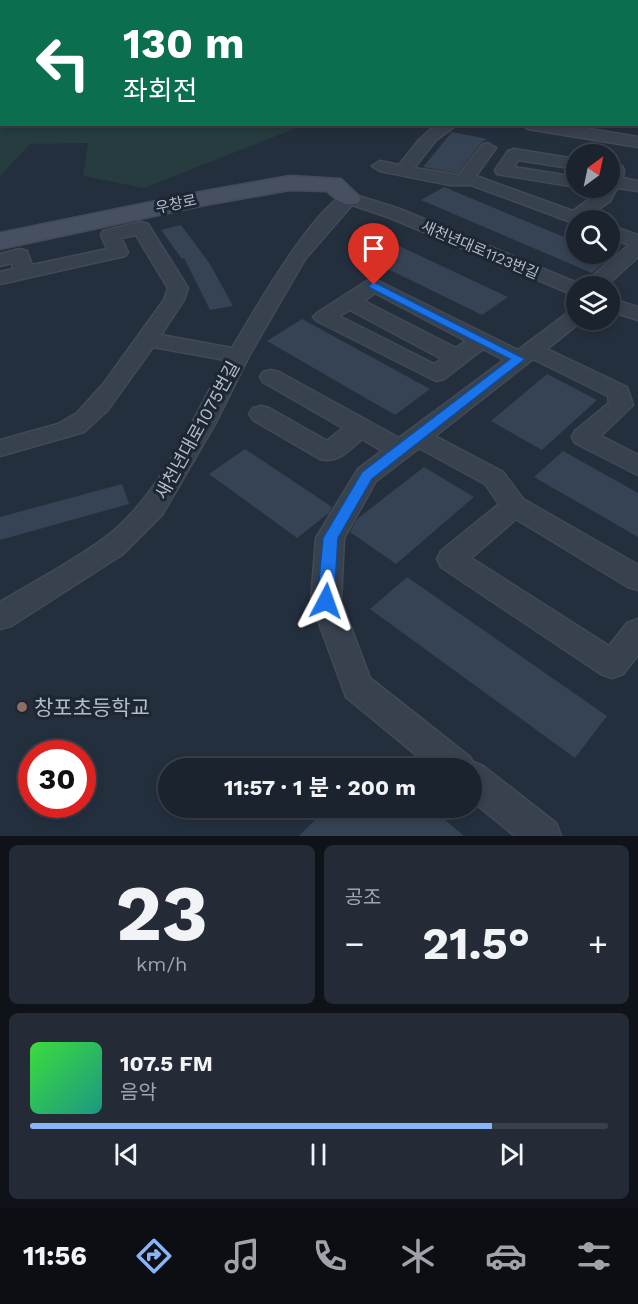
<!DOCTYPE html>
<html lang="ko">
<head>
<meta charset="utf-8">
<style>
  body { margin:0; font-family:"Work Sans","Noto Sans KR",sans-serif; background:#242b36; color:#f1f3f6; height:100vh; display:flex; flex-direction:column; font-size:22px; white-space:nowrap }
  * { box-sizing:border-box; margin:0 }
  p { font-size:20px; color:#a0a4aa }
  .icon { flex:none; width:33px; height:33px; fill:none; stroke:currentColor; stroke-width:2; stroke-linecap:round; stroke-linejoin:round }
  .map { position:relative; height:836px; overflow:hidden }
  .drawer { display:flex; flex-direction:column; gap:9px; padding:9px; background:#0f1319; flex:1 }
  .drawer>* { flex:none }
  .banner { position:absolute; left:0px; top:0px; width:639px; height:126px; box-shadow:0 3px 9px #0003,0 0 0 2px #39404a; background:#0b6e4f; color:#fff; overflow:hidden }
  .needle { width:39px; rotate:33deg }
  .controls { position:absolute; left:566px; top:144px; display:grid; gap:12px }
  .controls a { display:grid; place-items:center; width:54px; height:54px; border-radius:50%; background:#1b232e; box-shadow:0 3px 9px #0003,0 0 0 2px #39404a; font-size:30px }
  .speed { position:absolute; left:18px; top:740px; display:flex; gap:12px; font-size:30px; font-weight:700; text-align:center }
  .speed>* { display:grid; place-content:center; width:78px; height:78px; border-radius:50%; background:#1b232e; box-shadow:0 3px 9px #0003,0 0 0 2px #39404a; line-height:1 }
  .speed .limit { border:9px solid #d22; background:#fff; color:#111 }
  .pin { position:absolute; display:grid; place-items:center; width:51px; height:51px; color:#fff; margin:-62px -26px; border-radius:50% 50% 50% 0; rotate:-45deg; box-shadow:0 0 6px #0007 }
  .pin .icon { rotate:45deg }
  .me { position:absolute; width:66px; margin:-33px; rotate:4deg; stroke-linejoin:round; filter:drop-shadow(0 0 4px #0008) }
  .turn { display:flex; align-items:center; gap:21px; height:126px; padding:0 24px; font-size:27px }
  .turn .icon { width:78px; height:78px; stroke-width:2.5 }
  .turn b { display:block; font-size:42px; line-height:51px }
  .big { font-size:45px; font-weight:700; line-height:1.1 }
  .drawer .card { flex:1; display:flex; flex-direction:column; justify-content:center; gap:9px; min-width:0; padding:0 21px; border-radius:9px; background:#242b36 }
  .drawer .dial { align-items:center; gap:0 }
  .dial b { font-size:78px; line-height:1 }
  .song { display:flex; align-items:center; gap:18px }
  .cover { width:72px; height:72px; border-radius:9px; background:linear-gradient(135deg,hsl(120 70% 55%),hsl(170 70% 35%)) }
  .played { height:6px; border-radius:3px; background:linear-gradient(90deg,#8ab4f8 80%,#39404a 80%) }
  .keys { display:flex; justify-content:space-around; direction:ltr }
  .heat { display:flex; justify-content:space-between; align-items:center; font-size:33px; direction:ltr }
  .drawer .tiles { flex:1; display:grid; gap:9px; grid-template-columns:1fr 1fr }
  .card:last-child { grid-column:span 2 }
  .trip { position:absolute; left:158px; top:758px; width:324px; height:60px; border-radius:30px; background:#1b232e; box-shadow:0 3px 9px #0003,0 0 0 2px #39404a; font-weight:700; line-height:60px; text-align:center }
  .menu { display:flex; height:96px; justify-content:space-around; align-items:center; background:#0b0e12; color:#a0a4aa }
  .menu .icon { width:42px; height:42px }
  .menu .active { color:#8ab4f8 }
  .menu b { font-size:27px; color:#f1f3f6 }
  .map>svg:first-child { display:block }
  .green { fill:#263c3f }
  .building { fill:#364354 }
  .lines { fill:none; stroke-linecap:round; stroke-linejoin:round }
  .minor-casing { stroke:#414a57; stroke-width:3 }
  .secondary-casing { stroke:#414a57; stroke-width:3 }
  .minor { fill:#38414e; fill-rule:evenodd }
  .secondary { fill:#465061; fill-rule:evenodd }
  .route { fill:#1a73e8; stroke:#114b97; stroke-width:1.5 }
  .education-dot { fill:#8d6e63; stroke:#1d2633; stroke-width:2 }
  .labels { text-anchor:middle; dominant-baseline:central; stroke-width:6; stroke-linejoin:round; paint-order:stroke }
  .far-street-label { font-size:15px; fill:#b4bcc9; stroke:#1d2633 }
  .street-label { font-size:18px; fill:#b4bcc9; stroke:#1d2633 }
  .near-poi-label { font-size:21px; fill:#b4bcc9; stroke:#1d2633; text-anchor:start }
</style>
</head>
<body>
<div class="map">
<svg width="638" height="836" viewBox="0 0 638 836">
  <rect width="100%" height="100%" fill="#242f3e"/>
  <path class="green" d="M0,0h631l3,1 -632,1v122l302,1 -160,63 -61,-12 5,-33 -58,1 -30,32z"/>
  <path class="building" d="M452,132l35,7 -7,5 -22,29 -35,-6z
    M444,187l132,55v12h40l-24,19 -171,-73z
    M181,225l29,39 23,42 -23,4 -26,-52 -2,1 -21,-29z
    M380,237l128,60 -26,18 -129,-63z
    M302,319l128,70 -35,26 -128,-74z
    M547,374l50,26 -55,50 -51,-29z
    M245,449l87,58 -3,6 -32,25 -88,-64z
    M563,451l75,42v44l-104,-60z
    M424,467l50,30 -78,67 -46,-32 7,-13z
    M122,484l7,20 -129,36v-23z
    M407,577l200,139 -32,42 -205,-149z
    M328,807h102l34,29h-165z"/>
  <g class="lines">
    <g class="minor-casing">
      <path id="minor" d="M436,124h22l-22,16 -22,28 45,7 23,-30 6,-2 8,5 -20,28 97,35 23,-17 3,-6h10v-24l13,2 2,4 -1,8 15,3v10l-21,-3 -7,13 -22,16 2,3h-14v4l-105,-39h-21l-70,-14 -8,-5 8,-5 19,4 20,-25z
        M521,124h39l78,13v10l-110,-18z
        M514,149l62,10v10l-58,-9 -4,7 62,10v10l-79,-13 -2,-4 13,-19z
        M349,193l51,16 182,76 47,-40 -20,-8v-12l29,10v22l-32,29h-30v10l-188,-79 -36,-12 -47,54 -56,97 -34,68 -53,91 -39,39 -112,72 -11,3v-27c34,-20 70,-39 102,-62 54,-38 92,-121 123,-180l-72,-13 -46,64 -23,21 -84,24v-16l58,-16 19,-11 27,-30 60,-83 4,-12 -32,-53 -15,3 7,14 -3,4 -125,28v-12l13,-3 -1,-6 -12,3v-12l20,-5 7,2 5,14 75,-16 -6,-14 2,-4 38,-9 7,2 40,64 -4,12 -23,35 71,13c19,-31 84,-147 117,-155z
        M374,279l144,71 51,-38 7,-2v10h7l-36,29 80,38 6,18 -32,31 37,19v20l-63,-32 -3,-6 3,-6 34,-28 -1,-7 -75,-37 -98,77 68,36 20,27 115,66v25l-10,-3 -112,-68 -45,39 138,88 18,-23 11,-4v36l-15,19 -11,4 -11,-4 -160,-107 -4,-8 4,-8 58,-47 -14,-20 -66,-36 -43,33 -32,57 -3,63 29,77 100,79 3,5 10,4 73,57 5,13h-46l-44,-36v-32h-39l-86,-71 -35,-96 5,-63 42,-69 24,-18 -20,-12c-13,11 -24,25 -42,20l-67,-39 -4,-6 4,-6 8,-2 8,2 58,33 16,-13 -80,-46 -3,-5 3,-5 8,-2 8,2 120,66 105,-78 -21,-11 -39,30 -8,2 -119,-60 -4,-4 4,-4 50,-32zM375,293l91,48 -10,7 -92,-47zM350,310l92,49 -8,5 -95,-48z
        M609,298l29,9v13l-29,-9z"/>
    </g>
    <g class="secondary-casing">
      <path id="secondary" d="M290,176l51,3 20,19 -3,5c-15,4 -21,-3 -31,-12l-37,-1 -85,15 -205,44v-16l205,-42z"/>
    </g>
    <use href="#minor" class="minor"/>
    <use href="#secondary" class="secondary"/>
  </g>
  <path class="route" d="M374,282l151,77 -153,120 -34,59 -4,63 -3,5 -5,2 -6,-2 -3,-5 6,-63 39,-66 148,-113 -140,-71 -1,-3z"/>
  <circle class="education-dot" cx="22" cy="707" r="6"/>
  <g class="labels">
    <g class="far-street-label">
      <text transform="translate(176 204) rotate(-12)">우창로</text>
      <text transform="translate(480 250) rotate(23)">새천년대로1123번길</text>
    </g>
    <g class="street-label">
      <text transform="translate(197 430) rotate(-61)">새천년대로1075번길</text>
    </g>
    <g class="near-poi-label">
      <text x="34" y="707">창포초등학교</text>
    </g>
  </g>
</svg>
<div class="controls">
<a><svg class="needle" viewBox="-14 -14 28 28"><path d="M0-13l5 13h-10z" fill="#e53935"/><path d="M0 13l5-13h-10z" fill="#a0a4aa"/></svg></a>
<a><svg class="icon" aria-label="search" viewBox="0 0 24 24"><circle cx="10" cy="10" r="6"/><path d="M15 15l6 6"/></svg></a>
<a><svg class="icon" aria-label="layers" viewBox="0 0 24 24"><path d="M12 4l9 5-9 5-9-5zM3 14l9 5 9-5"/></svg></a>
</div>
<div class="speed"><div class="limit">30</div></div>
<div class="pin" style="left:374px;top:285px;background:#d93025"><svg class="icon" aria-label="arrive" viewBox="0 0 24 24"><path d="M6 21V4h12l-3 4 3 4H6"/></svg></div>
<svg class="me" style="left:326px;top:601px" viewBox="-20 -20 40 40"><path d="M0-17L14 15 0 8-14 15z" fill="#1a73e8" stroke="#fff" stroke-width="4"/></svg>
<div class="trip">11:57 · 1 분 · 200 m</div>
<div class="banner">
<div class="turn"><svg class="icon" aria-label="left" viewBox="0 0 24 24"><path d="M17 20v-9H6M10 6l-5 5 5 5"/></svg><div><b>130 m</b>좌회전</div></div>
</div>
</div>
<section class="drawer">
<div class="tiles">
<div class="card dial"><b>23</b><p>km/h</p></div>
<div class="card"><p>공조</p>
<div class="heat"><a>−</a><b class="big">21.5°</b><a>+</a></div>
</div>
<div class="card">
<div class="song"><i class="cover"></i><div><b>107.5 FM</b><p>음악</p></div></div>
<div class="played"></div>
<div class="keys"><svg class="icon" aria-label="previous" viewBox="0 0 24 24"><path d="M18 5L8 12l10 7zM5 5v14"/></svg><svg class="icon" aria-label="pause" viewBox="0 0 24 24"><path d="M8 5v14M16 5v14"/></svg><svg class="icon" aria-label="next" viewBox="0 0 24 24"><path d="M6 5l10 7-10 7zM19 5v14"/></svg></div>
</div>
</div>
</section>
<nav class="menu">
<b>11:56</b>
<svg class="icon active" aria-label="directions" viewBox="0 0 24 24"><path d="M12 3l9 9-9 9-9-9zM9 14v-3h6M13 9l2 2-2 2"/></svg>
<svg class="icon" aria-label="music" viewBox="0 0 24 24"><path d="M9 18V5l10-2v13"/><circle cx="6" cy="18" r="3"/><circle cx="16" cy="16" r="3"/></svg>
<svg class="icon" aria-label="phone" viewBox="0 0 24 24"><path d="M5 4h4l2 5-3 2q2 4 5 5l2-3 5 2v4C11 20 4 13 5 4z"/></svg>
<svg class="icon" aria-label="climate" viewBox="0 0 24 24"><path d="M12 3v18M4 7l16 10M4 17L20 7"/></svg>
<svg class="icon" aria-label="car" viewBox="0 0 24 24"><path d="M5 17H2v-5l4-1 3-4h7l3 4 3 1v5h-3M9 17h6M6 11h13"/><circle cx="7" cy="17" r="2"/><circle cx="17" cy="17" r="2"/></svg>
<svg class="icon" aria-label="filters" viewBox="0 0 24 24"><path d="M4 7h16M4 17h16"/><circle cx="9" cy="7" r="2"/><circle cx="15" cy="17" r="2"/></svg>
</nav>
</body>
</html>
